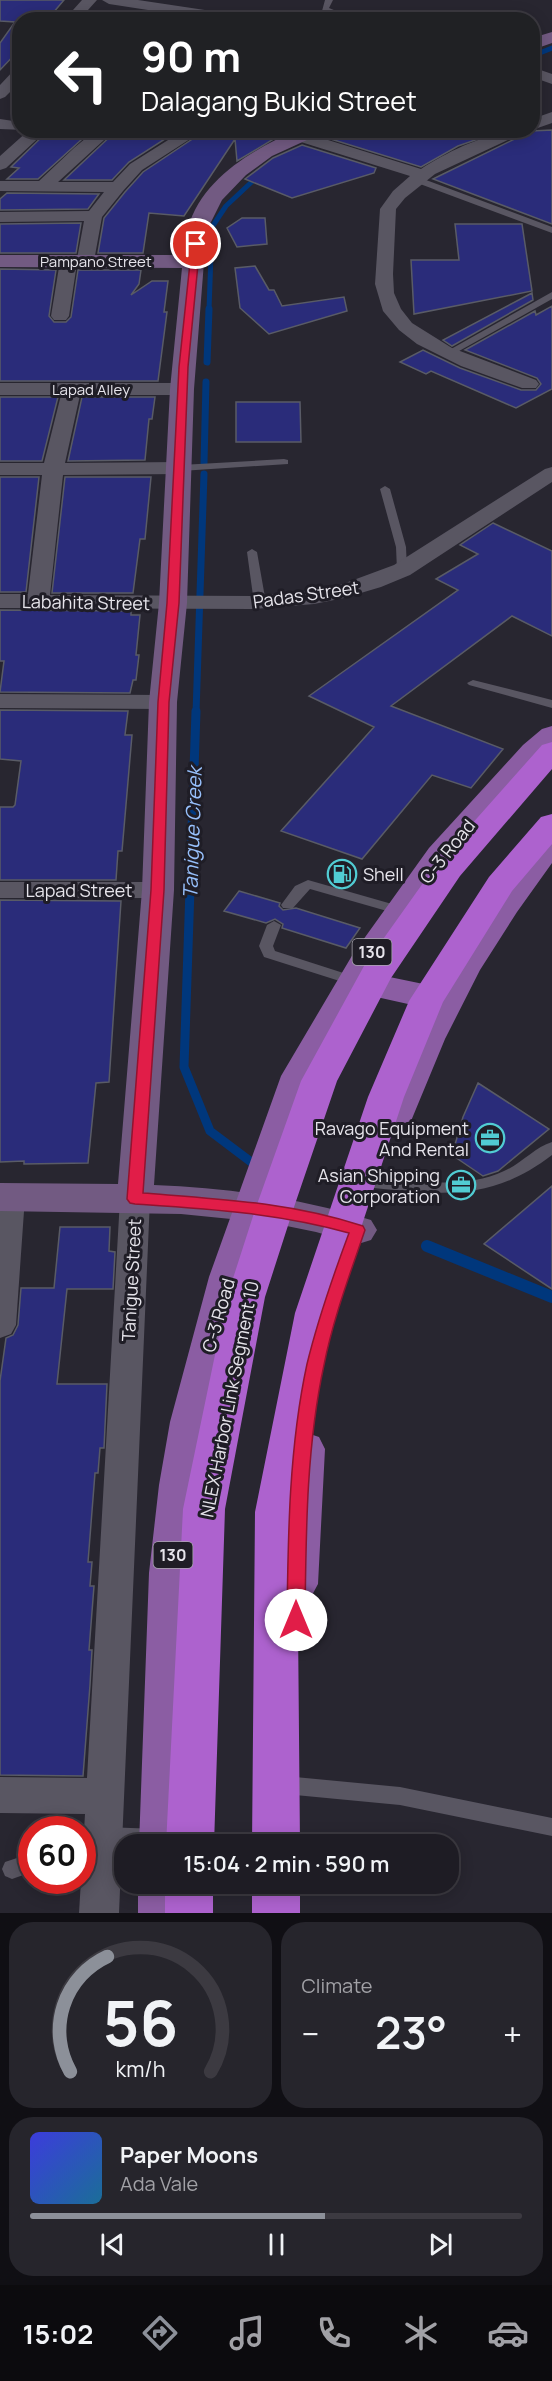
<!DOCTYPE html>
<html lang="en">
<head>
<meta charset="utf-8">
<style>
  body { margin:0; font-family:Manrope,sans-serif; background:#26252c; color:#f1f3f6; height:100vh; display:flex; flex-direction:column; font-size:22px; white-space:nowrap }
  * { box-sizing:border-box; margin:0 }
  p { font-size:20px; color:#a1a1a6 }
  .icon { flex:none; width:33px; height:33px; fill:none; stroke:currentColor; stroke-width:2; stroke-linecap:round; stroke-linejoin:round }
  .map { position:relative; height:1913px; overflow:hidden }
  .details { display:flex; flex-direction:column; gap:9px; padding:9px; background:#100f14; flex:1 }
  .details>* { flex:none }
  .banner { position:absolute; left:12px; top:12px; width:528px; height:126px; border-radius:24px; box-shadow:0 3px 15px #0003,0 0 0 2px #3c3a41; background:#202124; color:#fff; overflow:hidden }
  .speed { position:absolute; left:18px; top:1816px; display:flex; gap:12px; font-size:30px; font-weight:700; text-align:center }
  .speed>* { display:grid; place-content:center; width:78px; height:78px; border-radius:50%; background:#1e1c24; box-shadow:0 3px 15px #0003,0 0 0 2px #3c3a41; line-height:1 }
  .speed .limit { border:9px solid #d22; background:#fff; color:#111 }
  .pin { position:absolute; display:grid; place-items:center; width:51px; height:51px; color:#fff; margin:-26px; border:3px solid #fff; border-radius:50%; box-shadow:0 2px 6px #0007 }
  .me { position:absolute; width:66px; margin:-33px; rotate:0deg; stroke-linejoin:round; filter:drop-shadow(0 0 4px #0008) }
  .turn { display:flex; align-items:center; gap:21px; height:126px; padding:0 30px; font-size:27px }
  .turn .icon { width:78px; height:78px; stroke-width:2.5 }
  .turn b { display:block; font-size:42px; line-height:51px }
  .big { font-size:45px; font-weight:600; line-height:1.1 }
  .details .widget { flex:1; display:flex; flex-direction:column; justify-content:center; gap:9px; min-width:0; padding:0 21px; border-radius:24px; background:#26252c }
  .details .dial { align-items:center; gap:0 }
  .dial svg { height:156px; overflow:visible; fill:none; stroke:#3c3a41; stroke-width:7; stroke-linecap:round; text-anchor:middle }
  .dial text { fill:#f1f3f6; stroke:none }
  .song { display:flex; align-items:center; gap:18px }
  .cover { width:72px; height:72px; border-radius:9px; background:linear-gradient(135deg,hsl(240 70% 55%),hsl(200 70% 35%)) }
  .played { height:6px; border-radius:3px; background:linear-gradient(90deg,#8c9099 60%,#3c3a41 60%) }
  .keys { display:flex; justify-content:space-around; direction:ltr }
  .heat { display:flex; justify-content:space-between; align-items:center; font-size:33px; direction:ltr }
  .details .tiles { flex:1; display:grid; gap:9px; grid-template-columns:1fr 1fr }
  .widget:last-child { grid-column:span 2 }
  .trip { position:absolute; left:114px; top:1834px; width:345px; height:60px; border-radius:24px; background:#1e1c24; box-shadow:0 3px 15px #0003,0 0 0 2px #3c3a41; font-weight:600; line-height:60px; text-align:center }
  .dock { display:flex; height:96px; justify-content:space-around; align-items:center; background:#0c0b0e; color:#a1a1a6 }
  .dock .icon { width:42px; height:42px }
  .dock .selected { color:#8c9099 }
  .dock b { font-size:27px; color:#f1f3f6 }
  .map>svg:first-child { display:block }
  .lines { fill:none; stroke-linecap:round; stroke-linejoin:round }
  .stream-far3 { stroke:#00377c; stroke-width:5 }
  .stream-far2 { stroke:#00377c; stroke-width:7 }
  .stream-far1 { stroke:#00377c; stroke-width:9 }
  .stream { stroke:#00377c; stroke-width:12 }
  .building { fill:#2a2c7a; stroke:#595b66; stroke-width:1.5 }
  .lane { fill:#595662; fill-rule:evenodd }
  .street { fill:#595662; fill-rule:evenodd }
  .secondary { fill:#725a82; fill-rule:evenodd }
  .primary { fill:#8b5da3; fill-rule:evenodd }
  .highway { fill:#ad62ce; fill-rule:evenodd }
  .route { fill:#e11d48; stroke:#92132f; stroke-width:1.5 }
  .labels { text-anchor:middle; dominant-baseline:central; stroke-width:6; stroke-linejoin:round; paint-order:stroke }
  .far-street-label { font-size:15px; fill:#e6e4eb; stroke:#1f1d26 }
  .shield { fill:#1f1d26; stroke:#aaa8b0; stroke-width:1.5 }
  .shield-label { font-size:16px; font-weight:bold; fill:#e6e4eb }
  .street-label { font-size:18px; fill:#e6e4eb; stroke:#1f1d26 }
  .poi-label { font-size:18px; fill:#e6e4eb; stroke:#1f1d26; text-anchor:end }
  .water-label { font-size:20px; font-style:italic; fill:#97c0fc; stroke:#1f1d26 }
</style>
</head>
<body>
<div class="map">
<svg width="552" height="1913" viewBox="0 0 552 1913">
  <rect width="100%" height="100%" fill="#282630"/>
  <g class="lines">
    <path class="stream-far3" d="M532,56l20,-8
      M209,310l3,-83 14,-21 33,-31"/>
    <path class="stream-far2" d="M207,362l2,-53
      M204,463l2,-81
      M196,713l8,-239"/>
    <path class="stream-far1" d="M196,711l-12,356 26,64 45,34"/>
    <path class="stream" d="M427,1246l125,51"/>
  </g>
  <path class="building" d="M0,0h64l-17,20h-27v29l-20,21v-27l15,-21 -15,-1z
    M49,130h43l-54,49h-31l12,-11 -8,-1z
    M117,130h62l-50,32 -17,18h-48z
    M206,130h62l3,5 6,2 -40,24 -2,-22 -51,77 -35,-3 -6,40h-45l6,-35 21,-26 18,-20z
    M324,130h180l-46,16 -37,21 -100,-31z
    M552,130v94l-119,-45 98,-48z
    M302,145l74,23 -2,5 -82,25 -47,-19 28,-21z
    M7,193l92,1 -11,15 -88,1v-11z
    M242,218h23l2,26 -30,3 -10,-19z
    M81,223l-5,30h-76v-29z
    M455,224h67l10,67 -118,23 -3,-54h48z
    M255,266l14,24h5l8,16 62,-9 3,14 -78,23 -29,-26 -5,-40z
    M0,269l56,1 -7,46 5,6h12l5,-5 7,-47h63l-2,14 -8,11 21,-14h16l-4,31h3l-9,69h-158z
    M532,293l1,7 -81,46 -9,-6z
    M552,306v83l-36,19 -85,-37 -5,3 -26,-12 23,-12 37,18 61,22h15l5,-6 -4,-6 -72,-28 70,-39 1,4z
    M0,397h58l-16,64h-42z
    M82,397h73l-3,22h-3l-4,41 -77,1z
    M236,402h64l1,40h-65z
    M0,477h39l-13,115h-26z
    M65,477h86l-6,62h-5l-7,54h-81z
    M493,523l59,28v85l-40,-20 -121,90 112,43 -32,39 -39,-13 -70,84 -81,-28 93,-104 -65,-31 149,-106 -22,-11 42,-25 -18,-9z
    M0,610l131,1v4h9l-4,40h3l-3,25h-3l-3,13 -130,-1 4,-31h-4z
    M0,710l128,1 -3,24h7l-10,116h-4l-2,29h-116v-73h13l2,-2 6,-44 -21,-2z
    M239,891l41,12 -1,3 4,4 13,-2 64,20 -14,20 -64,-20 1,-4 -8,-5 -9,4 -42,-12z
    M0,900l121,1 -12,181 -13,1 -8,80 -64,1v-3l-24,1z
    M478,1083l71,46 -51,42 -15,5 -31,-21 11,-38z
    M552,1186v103l-68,-45z
    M60,1227h50l-1,24 6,1 -2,37h-46l-10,95h50l-3,64h-4l-2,25h-3l-7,89h4l-2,24h4l-5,64h3l-2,35 -7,91 -83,-1v-394l6,-43 7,-3 5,-10 3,-37h33z"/>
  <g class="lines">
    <path class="lane" d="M325,0h8l-4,8 29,12h-11l-25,-9z
      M412,177h6l134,50v6l-140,-52z
      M552,292v7l-100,56 -8,-2z
      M284,459l4,1v4l-107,7 -5,-3 5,-3z
      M385,486l5,3 16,58 1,23 -5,3 -5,-3 -1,-23 -16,-58z
      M252,549l5,3 9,51 -6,3 -6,-3 -7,-51z
      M473,680l79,20v8l-83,-23 -2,-2z
      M308,880l98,28 2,3 -7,4 -91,-26 -17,19h-10l-2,-3 14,-19z
      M274,921l7,4 -8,21 2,5 84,27 2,3 -2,3h-10l-85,-27 -5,-11 8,-21z
      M552,1142v13c-60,46 -107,40 -178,33l-5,-2 -3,-4 3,-4 5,-2c42,5 90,14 130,-5 17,-7 31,-24 48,-29z
      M295,1777l105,10 152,31v18l-152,-31 -105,-10 -7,-3 -3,-6 3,-6z
      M104,1827l54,2 7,2 3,7 -4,7h-60l-22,8v-19z
      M32,1853v19l-20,7 -7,-3 -3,-7 3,-7z"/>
    <path class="street" d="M82,0h15l-18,20h-15z
      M102,0h36l107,16 7,4h-39l-104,-16z
      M532,67l20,7v10l-20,-7z
      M20,68v14l-15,15 -5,2v-14l15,-16z
      M552,112v11l-20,7v-11z
      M0,119l20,3v8h5l-25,-1z
      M29,130h18l-41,38 -6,2v-14z
      M96,130h19l-57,52h55l17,-18 54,-34h20l-62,40 -19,21 -21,26 -8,44 -3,4 -6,1 -8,-3 -8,53 -3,4h-12l-3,-4 9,-55 3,-4 6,-1 8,3 7,-38 -84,1v-10l89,-1 15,-19 -104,-1v-10h39l36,-34z
      M270,130h26l125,39c31,-20 71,-39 108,-39l-94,44 -30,24 -9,11 -3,65 1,19 7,16 11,14 40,25 84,32 3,4 -3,4h-14l-61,-22 -44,-22 -18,-14 -16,-19 -8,-27 5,-75 13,-18 17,-15 -138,-43z
      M0,383h182l7,2 3,4 -3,4 -7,2h-102l-15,68 116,-1 7,2 3,4 -3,4 -7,2 -118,1 -13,120 203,1 61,-6 26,-5 54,-20 151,-96 7,-2v15l-142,93 -29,12 -37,11 -30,6 -61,5 -253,-1v-14h28l14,-119h-42v-12h44l17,-68h-61z
      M0,694l163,1 8,2 4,5 -4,5 -8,2 -163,-1z
      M0,882h158l9,2 4,6 -4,6 -9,2h-158z
      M10,1186l11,3 4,8 -9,128 -5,9 -11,4v-149z
      M135,1188l11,3 4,8 -31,714h-40l6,-99 -85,-1v-36l87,1 33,-579 4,-8z"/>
    <path class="secondary" d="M552,32v11l-20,7v-12z
      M296,130h26l-2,4 -48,22 -26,19 -24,25 -13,26 -5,36 -10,127 -7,214 -10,99 -3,188 -20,295c75,3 146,13 217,35l6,10 -6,10 -13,4 -42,-12 -44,-9 -91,-9 -181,-3v-28l118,1 24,-294 7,-188 10,-99 11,-214 12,-121 -182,-1v-12h183c2,-9 3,-18 5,-27 14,-50 65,-78 108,-98z"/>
    <path class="primary" d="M552,726v24l-101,112 -76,112 63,13 34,-58 45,-64 24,-31 11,-3v32l-35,49 -37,58 -35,69 -34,82 -13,4 -13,-4 -5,-9 15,-37 31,-67 -63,-14 -48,82 -68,201 -37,145 -9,63 -8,88 -6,272h-48l10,-272 10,-88 11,-63 39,-145 72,-201 72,-122 76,-106 94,-103 19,-16z
      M304,1432l15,5 6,12 -7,135 -7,13 -15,6 -15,-6 -7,-13 9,-135 6,-12z
      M138,1884h48v29h-48z"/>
    <path class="highway" d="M552,742v27l-92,107 -69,102 -54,103 -44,129 -28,87 -40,212 -11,336h-48l17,-336 44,-212 28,-87 46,-129 63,-115 74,-104 104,-117z
      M552,814v30l-40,47 -69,111 -39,95 -71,216 -36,199 3,333h-48l3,-333 40,-199 73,-216 41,-96 80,-124 52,-60z
      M165,1884h48v29h-48z
      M252,1884h48v29h-48z"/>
  </g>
  <path class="route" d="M196,241l4,3 -12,123 -9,236 -10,99 -5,188 -21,303c76,6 146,9 220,33l2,4c-15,44 -32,89 -41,135 -18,83 -18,170 -19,255l-2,5 -7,3 -6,-3 -3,-5c1,-85 2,-173 20,-256 11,-45 26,-88 42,-131 -72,-20 -140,-24 -214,-29l-5,-1 -3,-4 24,-309 7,-188 9,-99 12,-236 13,-123z"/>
  <defs>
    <g id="fuel-ring" transform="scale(1.5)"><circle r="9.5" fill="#1f1d26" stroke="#51ccd3" stroke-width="1.5"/><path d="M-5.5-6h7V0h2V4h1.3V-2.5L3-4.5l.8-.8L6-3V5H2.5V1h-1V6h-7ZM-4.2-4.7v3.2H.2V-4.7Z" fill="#51ccd3"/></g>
    <g id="office-ring" transform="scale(1.5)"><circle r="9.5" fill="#1f1d26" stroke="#51ccd3" stroke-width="1.5"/><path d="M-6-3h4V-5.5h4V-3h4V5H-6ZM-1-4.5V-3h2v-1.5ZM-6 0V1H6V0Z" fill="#51ccd3"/></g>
  </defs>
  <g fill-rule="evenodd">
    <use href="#fuel-ring" x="342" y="874"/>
    <use href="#office-ring" x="490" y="1138"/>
    <use href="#office-ring" x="461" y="1185"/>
  </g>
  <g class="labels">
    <g class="far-street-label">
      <text x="96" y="261">Pampano Street</text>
      <text x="91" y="389">Lapad Alley</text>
    </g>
    <g class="shield">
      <rect x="352.5" y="939" width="39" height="26" rx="4.5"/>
      <rect x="153.5" y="1542" width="39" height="26" rx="4.5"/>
    </g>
    <g class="shield-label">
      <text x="372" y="952">130</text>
      <text x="173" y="1555">130</text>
    </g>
    <g class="street-label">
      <text transform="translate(306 594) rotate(-8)">Padas Street</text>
      <text transform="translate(86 602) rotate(1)">Labahita Street</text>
      <text transform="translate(447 851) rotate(-51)">C-3 Road</text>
      <text x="79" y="890">Lapad Street</text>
      <text transform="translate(131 1280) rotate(-87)">Tanigue Street</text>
      <text transform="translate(218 1315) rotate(-74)">C-3 Road</text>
      <text transform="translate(229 1399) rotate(-79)">NLEX Harbor Link Segment 10</text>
    </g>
    <g class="poi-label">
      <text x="363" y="874" text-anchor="start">Shell</text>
      <text x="469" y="1128">Ravago Equipment<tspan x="469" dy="21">And Rental</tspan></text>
      <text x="440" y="1175">Asian Shipping<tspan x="440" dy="21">Corporation</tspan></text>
    </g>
    <g class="water-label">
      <text transform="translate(192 833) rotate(-88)">Tanigue Creek</text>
    </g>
  </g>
</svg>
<div class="speed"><div class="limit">60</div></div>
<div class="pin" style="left:196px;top:244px;background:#d93025"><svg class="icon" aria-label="arrive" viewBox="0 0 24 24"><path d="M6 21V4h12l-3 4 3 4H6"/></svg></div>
<svg class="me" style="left:296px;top:1620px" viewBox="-20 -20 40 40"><circle r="19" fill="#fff"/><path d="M0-13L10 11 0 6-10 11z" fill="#e11d48"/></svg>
<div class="trip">15:04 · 2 min · 590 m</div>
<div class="banner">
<div class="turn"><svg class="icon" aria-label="left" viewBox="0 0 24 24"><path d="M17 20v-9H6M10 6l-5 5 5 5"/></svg><div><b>90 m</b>Dalagang Bukid Street</div></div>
</div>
</div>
<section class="details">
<div class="tiles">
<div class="widget dial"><svg viewBox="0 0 100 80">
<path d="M14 69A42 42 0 1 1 86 69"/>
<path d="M14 69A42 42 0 0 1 33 10" stroke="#8c9099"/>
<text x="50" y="56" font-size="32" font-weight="700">56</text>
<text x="50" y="72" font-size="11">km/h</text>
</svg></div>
<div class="widget"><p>Climate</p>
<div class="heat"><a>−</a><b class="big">23°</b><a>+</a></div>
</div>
<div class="widget">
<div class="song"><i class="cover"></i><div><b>Paper Moons</b><p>Ada Vale</p></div></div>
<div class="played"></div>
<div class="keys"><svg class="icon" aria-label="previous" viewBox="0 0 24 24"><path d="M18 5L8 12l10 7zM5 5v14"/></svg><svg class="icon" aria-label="pause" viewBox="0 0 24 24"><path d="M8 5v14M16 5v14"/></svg><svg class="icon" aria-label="next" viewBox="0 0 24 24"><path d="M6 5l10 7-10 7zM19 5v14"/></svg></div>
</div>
</div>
</section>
<nav class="dock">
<b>15:02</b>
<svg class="icon selected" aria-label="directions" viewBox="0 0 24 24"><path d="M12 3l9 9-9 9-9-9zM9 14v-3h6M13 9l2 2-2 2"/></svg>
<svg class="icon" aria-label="music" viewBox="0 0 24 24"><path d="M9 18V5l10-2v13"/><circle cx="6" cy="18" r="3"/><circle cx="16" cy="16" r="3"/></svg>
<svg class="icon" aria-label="phone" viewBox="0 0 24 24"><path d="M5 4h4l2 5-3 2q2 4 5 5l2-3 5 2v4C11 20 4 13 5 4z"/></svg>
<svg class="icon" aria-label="climate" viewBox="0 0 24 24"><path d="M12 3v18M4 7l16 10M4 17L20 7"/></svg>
<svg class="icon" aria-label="car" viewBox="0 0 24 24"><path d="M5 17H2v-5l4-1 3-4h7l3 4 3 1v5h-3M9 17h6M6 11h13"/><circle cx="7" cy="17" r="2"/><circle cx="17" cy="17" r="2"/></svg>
</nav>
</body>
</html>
